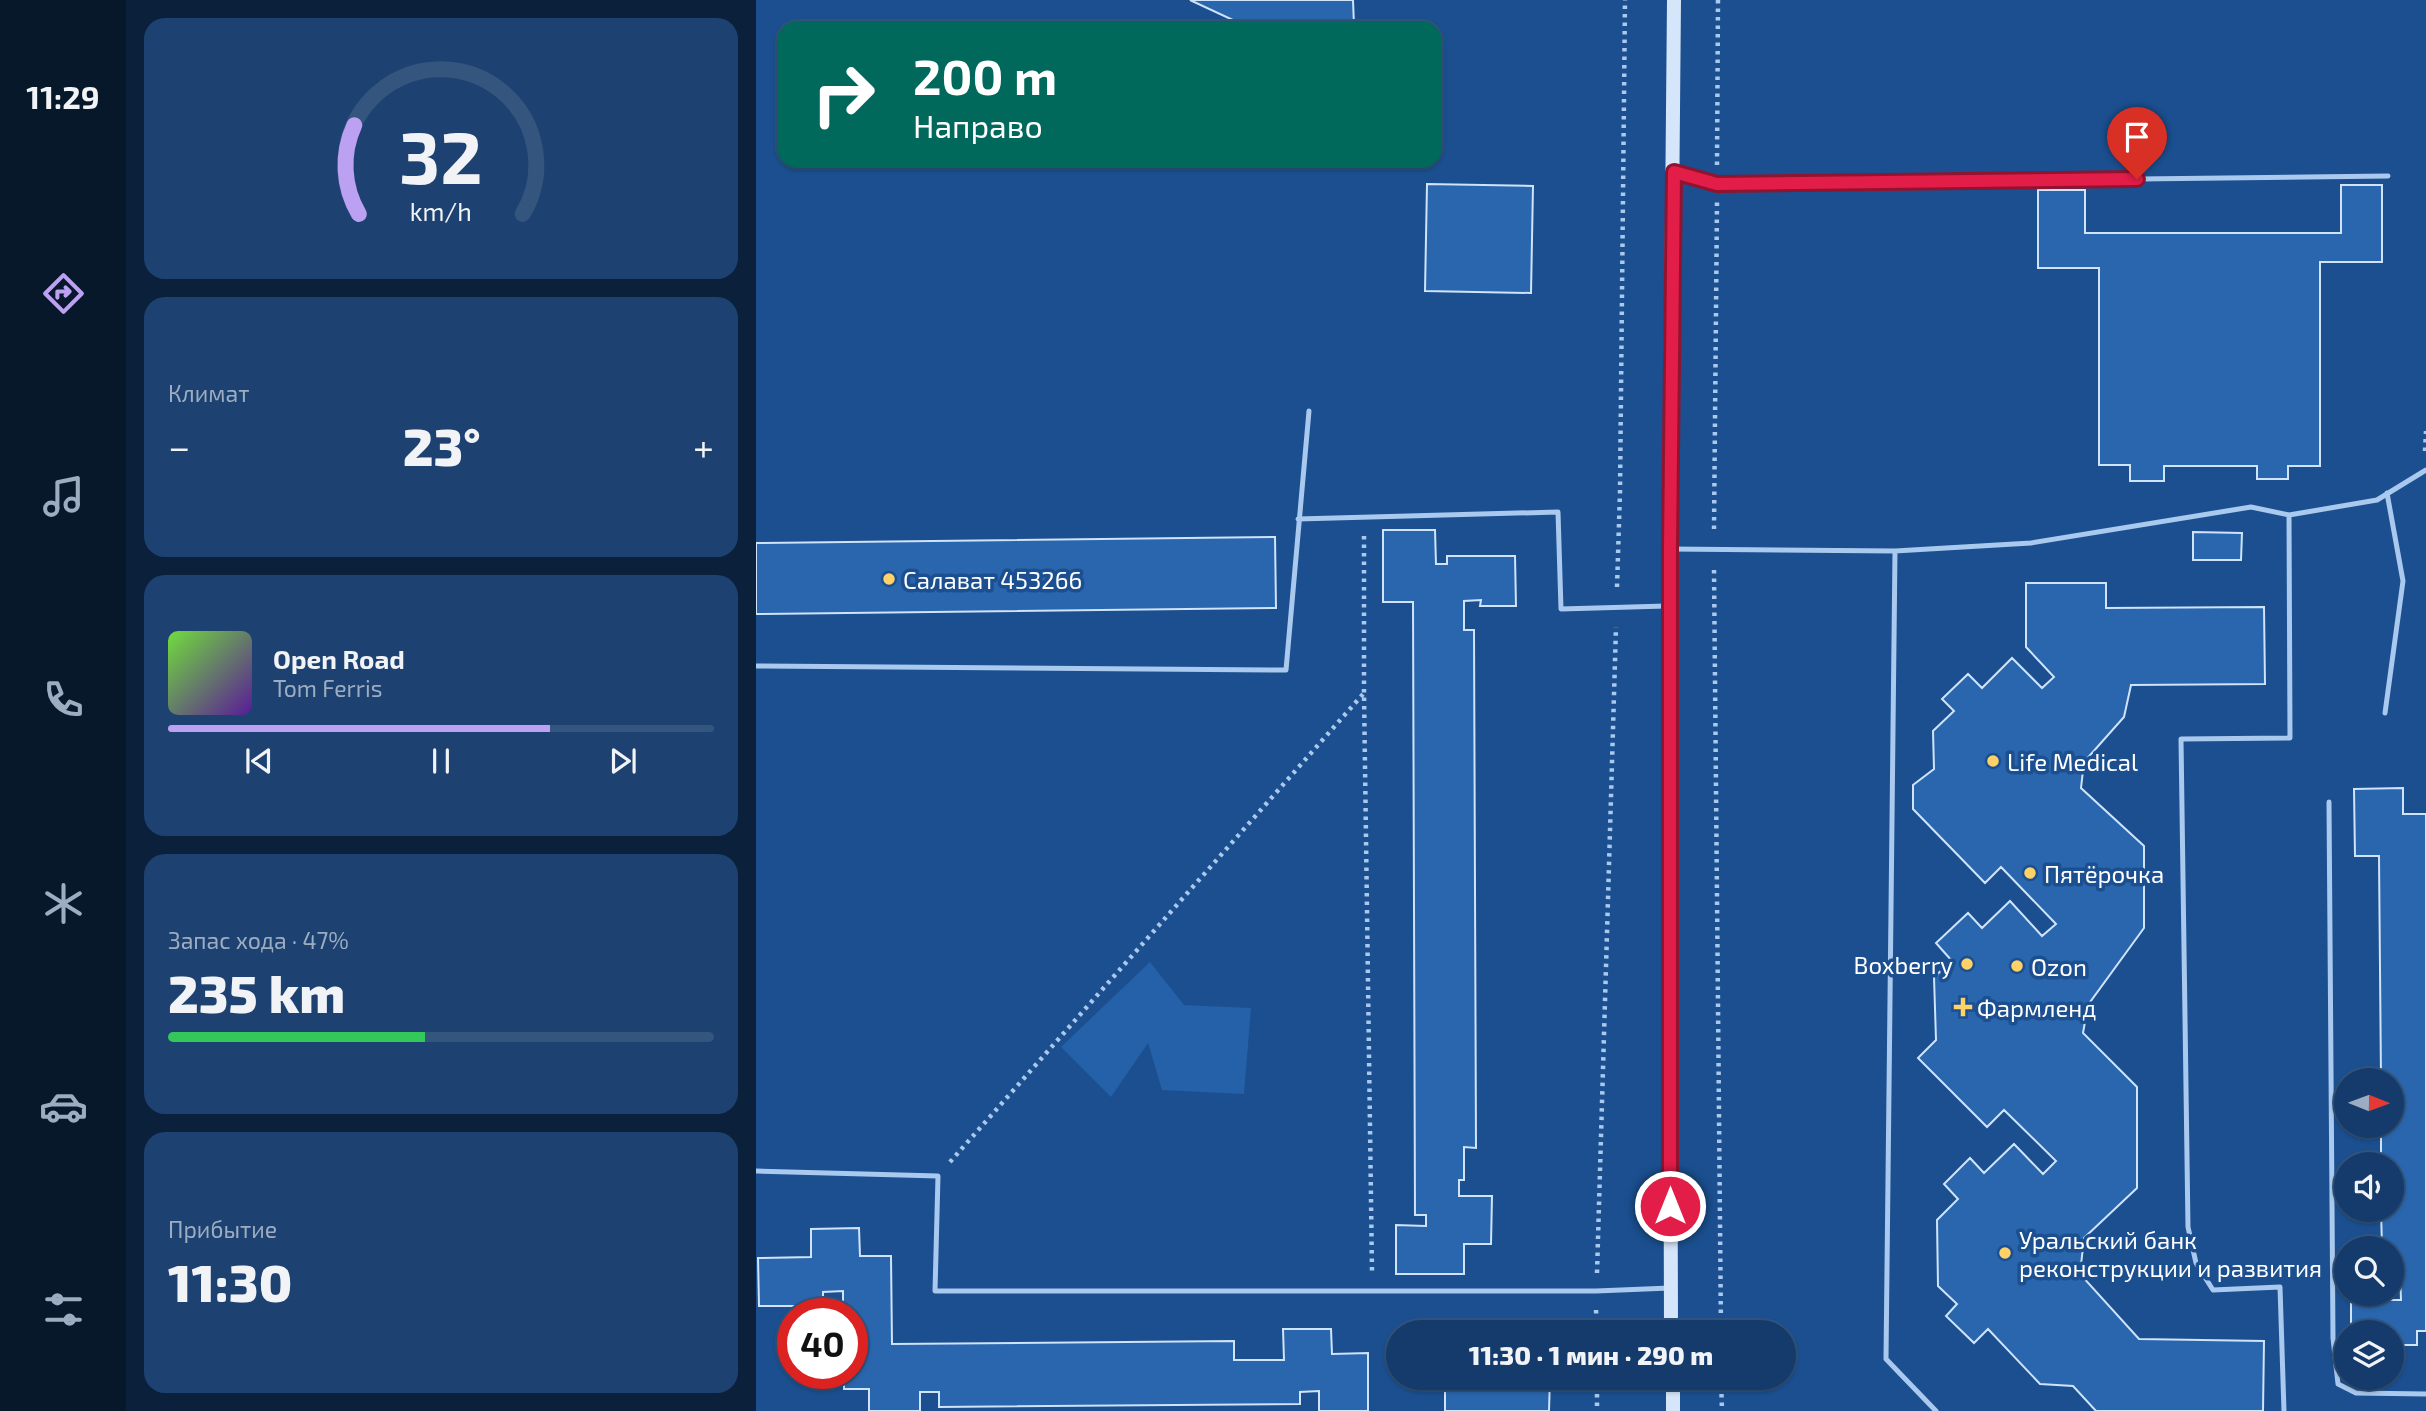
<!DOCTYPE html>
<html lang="ru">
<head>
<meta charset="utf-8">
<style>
  body { margin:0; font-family:"Exo 2",sans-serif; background:#1d4271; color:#f1f3f6; height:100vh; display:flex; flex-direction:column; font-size:26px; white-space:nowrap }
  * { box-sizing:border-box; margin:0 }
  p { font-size:23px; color:#9dadc1 }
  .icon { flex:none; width:38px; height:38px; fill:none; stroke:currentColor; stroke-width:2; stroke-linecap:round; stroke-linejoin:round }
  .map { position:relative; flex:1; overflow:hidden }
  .side { display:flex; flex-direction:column; gap:18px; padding:18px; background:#0b203b; width:630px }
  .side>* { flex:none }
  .top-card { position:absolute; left:21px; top:21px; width:665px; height:147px; border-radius:21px; box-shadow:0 2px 5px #0004,0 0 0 2px #33557e; background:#00695c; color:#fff; overflow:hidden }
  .needle { width:46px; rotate:91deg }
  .controls { position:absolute; left:1578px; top:1068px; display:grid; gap:14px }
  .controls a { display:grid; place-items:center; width:70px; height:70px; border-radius:50%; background:#143b6b; box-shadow:0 2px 5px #0004,0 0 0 2px #33557e; font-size:35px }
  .speed { position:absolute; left:21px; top:1298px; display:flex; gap:14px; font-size:35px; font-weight:700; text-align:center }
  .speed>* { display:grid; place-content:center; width:91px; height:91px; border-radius:50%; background:#143b6b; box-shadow:0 2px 5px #0004,0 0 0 2px #33557e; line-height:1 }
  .speed .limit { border:10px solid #d22; background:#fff; color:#111 }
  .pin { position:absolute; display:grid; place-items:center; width:60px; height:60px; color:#fff; margin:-72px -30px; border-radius:50% 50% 50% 0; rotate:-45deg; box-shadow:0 0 7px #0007 }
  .pin .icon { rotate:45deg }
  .me { position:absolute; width:77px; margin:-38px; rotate:0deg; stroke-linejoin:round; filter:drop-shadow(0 0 5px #0008) }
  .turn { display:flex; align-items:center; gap:24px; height:147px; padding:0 21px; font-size:32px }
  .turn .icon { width:91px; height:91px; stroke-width:2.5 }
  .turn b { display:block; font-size:49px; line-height:60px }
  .big { font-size:52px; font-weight:800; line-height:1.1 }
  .side .card { flex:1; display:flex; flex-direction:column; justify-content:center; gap:10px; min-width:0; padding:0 24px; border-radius:21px; background:#1d4271 }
  .side .dial { align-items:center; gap:0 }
  .dial svg { height:182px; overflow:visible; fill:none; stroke:#33557e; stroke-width:7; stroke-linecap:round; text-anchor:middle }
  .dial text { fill:#f1f3f6; stroke:none }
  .song { display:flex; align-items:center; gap:21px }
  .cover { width:84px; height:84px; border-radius:10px; background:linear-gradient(135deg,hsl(100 70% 55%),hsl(270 70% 35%)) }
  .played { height:7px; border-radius:4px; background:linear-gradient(90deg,#bca0f2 70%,#33557e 70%) }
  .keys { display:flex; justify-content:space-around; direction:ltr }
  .heat { display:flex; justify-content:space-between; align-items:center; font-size:38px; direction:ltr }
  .charge { height:10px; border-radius:5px; background:linear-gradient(90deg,#34c759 47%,#33557e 0) }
  .trip { position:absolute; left:630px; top:1320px; width:410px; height:70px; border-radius:35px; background:#143b6b; box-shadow:0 2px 5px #0004,0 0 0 2px #33557e; font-weight:800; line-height:70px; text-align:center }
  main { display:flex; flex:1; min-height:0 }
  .tabs { display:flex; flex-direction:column; width:126px; justify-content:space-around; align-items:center; background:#08182b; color:#9dadc1 }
  .tabs .icon { width:49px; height:49px }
  .tabs .active { color:#bca0f2 }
  .tabs b { font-size:32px; color:#f1f3f6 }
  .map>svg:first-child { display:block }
  .green { fill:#2461a8 }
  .building { fill:#2a66ad; stroke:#cfe3fa; stroke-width:2 }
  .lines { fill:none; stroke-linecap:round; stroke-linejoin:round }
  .path { stroke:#a9c9ee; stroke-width:4.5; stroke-dasharray:3.5 5; stroke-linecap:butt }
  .lane { stroke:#a9c9ee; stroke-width:5 }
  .secondary { stroke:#d6e6fa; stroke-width:14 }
  .route-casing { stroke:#92132f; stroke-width:18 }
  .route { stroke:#e11d48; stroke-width:12 }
  .poi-dot { fill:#ffd166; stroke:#1b4f8f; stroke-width:2.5 }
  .labels { text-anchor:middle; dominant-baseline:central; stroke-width:7; stroke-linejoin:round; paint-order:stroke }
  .poi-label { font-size:24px; fill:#fff; stroke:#1b4f8f; text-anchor:start }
</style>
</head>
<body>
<main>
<nav class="tabs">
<b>11:29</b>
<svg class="icon active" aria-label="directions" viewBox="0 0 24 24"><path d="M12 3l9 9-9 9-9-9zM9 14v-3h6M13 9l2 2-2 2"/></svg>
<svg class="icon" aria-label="music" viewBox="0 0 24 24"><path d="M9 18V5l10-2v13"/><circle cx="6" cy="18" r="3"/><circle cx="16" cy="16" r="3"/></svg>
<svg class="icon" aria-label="phone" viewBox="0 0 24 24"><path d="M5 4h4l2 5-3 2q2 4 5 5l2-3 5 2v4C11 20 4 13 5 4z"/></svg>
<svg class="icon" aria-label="climate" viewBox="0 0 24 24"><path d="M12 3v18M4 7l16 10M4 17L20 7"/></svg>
<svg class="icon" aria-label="car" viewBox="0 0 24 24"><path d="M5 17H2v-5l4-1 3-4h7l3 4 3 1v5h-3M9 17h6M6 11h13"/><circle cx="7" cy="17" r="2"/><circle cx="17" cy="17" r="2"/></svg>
<svg class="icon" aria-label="filters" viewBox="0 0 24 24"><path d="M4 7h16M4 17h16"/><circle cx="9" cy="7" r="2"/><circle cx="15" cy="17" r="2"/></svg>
</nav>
<section class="side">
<div class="card dial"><svg viewBox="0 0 100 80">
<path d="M14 69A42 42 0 1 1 86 69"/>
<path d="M14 69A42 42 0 0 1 12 30" stroke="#bca0f2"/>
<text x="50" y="56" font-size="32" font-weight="700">32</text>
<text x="50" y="72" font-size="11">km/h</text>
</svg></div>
<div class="card"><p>Климат</p>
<div class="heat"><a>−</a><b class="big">23°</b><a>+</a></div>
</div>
<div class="card">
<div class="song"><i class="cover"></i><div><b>Open Road</b><p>Tom Ferris</p></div></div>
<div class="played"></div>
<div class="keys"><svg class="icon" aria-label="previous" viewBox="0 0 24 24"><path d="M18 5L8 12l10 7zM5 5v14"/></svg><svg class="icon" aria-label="pause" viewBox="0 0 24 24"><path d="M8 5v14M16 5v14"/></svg><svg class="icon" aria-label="next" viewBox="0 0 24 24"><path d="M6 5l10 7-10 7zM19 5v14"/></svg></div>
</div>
<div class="card"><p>Запас хода · 47%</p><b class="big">235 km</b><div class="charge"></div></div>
<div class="card"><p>Прибытие</p><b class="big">11:30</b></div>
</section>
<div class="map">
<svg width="1670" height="1411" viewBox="0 0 1670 1411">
  <rect width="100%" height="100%" fill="#1b4f8f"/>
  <path class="green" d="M394,962l34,43 67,3 -7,86 -82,-4 -14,-47 -37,54 -50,-50z"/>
  <path class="building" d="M434,0h163l1,26 -104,2z
    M671,184l106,2 -2,107 -106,-2z
    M1585,185h41v77h-62v204h-32v13h-31v-13h-93v15h-34v-16h-31v-197h-61v-78h47v43h256z
    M627,530h52l1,34h11v-8h68l1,50h-36l1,-6 -17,1v29h10l2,518 -12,-1v33h-5v16h33l-1,48h-27v30h-68v-49l30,1v-11h-11l-2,-613h-30z
    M1437,532l49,1 -1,27h-48z
    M519,537l1,71 -520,6v-71z
    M1270,583h80v25l158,-1 1,77 -134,1 -7,32 -40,45 -3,26 63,58v82l-56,77 -5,28 54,54v101l-53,50 -4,36 59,65 125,2 -1,70h-167l-23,-25 -33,-2 -52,-55 -14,14 -28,-27 11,-12 -19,-18 -1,-66 21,-21 -14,-15 26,-26 14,15 30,-29 29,30 13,-13 -52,-51 -17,17 -69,-69 18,-18 -2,-63 18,-16 -16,-18 32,-30 14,15 28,-27 32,35 14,-12 -55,-57 -16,16 -72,-74v-24l21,-16 -1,-38 21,-20 -12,-12 26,-25 14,14 30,-30 30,30 12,-11 -28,-30z
    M1647,788v26h23v517h-9v14h-25v-13h-41v-36h33v4h17l-1,-28h-8v-24h-10l-1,-39h11v-45h-11v-39h11v-45h-11l-2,-224h-24l-1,-67z
    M103,1228l1,28h31l1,88 342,-3v19h50l-1,-31h48l1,25 36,-1v58h-49v-20l-19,1v12l-361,3v-15h-19v19h-51v-22h-25v-15h8v-60h-9v-23l-20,1v14h-64l-1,-48 53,-1v-28z
    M794,1324v8h-105v-7z
    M689,1377h105l-1,34h-104z"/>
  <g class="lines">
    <path class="path" d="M961,165l1,-165
      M1669,451l1,-20
      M958,529l3,-327
      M608,536v157l8,579
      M958,570l7,762
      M861,587l3,-95 5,-492
      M194,1162l414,-469
      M841,1273l19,-646
      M840,1310l1,22
      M841,1377v34
      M965,1377l1,34"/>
    <path class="lane" d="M918,172l43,12 671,-8
      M542,519l260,-7 3,97 105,-3
      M913,549l226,2 136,-8 220,-36 38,8 88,-15 49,-30
      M1139,551l-9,808 50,52
      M0,666l530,4 23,-259
      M1629,713l18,-132 -16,-88
      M1573,802l4,536 5,46 18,9 70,1
      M0,1171l182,5 -3,115h661l74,-3
      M1528,1411l-4,-124 -67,3 -17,-27 -8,-36 -7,-488 109,-1 -1,-223"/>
    <path class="secondary" d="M915,1332l-2,-783 5,-549
      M917,1377v34"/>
  </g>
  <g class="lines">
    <g class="route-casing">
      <path id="route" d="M914,1206v-657l4,-377 43,12 420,-5"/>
    </g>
    <use href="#route" class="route"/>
  </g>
  <g class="poi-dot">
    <circle cx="133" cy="579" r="7"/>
    <circle cx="1237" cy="761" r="7"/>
    <circle cx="1274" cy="873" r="7"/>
    <circle cx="1211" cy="964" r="7"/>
    <circle cx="1261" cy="966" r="7"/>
    <path d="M1203.5 996.5h7v7h7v7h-7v7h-7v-7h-7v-7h7z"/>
    <circle cx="1249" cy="1253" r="7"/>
  </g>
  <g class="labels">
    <g class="poi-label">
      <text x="147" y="579">Салават 453266</text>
      <text x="1251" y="761">Life Medical</text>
      <text x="1288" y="873">Пятёрочка</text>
      <text x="1197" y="964" text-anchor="end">Boxberry</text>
      <text x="1275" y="966">Ozon</text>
      <text x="1221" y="1007">Фармленд</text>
      <text x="1263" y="1239">Уральский банк<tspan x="1263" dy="28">реконструкции и развития</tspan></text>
    </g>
  </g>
</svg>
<div class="controls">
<a><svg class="needle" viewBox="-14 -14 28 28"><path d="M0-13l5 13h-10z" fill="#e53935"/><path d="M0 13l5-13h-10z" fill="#9dadc1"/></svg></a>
<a><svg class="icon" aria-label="sound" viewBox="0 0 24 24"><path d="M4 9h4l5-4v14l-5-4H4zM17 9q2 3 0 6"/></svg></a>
<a><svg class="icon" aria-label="search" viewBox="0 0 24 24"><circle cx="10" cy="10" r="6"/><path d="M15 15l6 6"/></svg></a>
<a><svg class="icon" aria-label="layers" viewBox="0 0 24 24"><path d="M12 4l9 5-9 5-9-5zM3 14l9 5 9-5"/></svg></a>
</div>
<div class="speed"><div class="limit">40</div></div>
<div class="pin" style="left:1381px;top:179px;background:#d93025"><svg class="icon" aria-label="arrive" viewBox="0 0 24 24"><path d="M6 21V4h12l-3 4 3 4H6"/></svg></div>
<svg class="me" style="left:914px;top:1206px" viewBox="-20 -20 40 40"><circle r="17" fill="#e11d48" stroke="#fff" stroke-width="3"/><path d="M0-11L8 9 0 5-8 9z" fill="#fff"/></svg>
<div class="trip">11:30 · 1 мин · 290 m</div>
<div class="top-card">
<div class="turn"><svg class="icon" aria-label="right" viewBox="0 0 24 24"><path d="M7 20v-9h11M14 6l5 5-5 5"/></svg><div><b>200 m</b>Направо</div></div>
</div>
</div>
</main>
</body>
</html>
